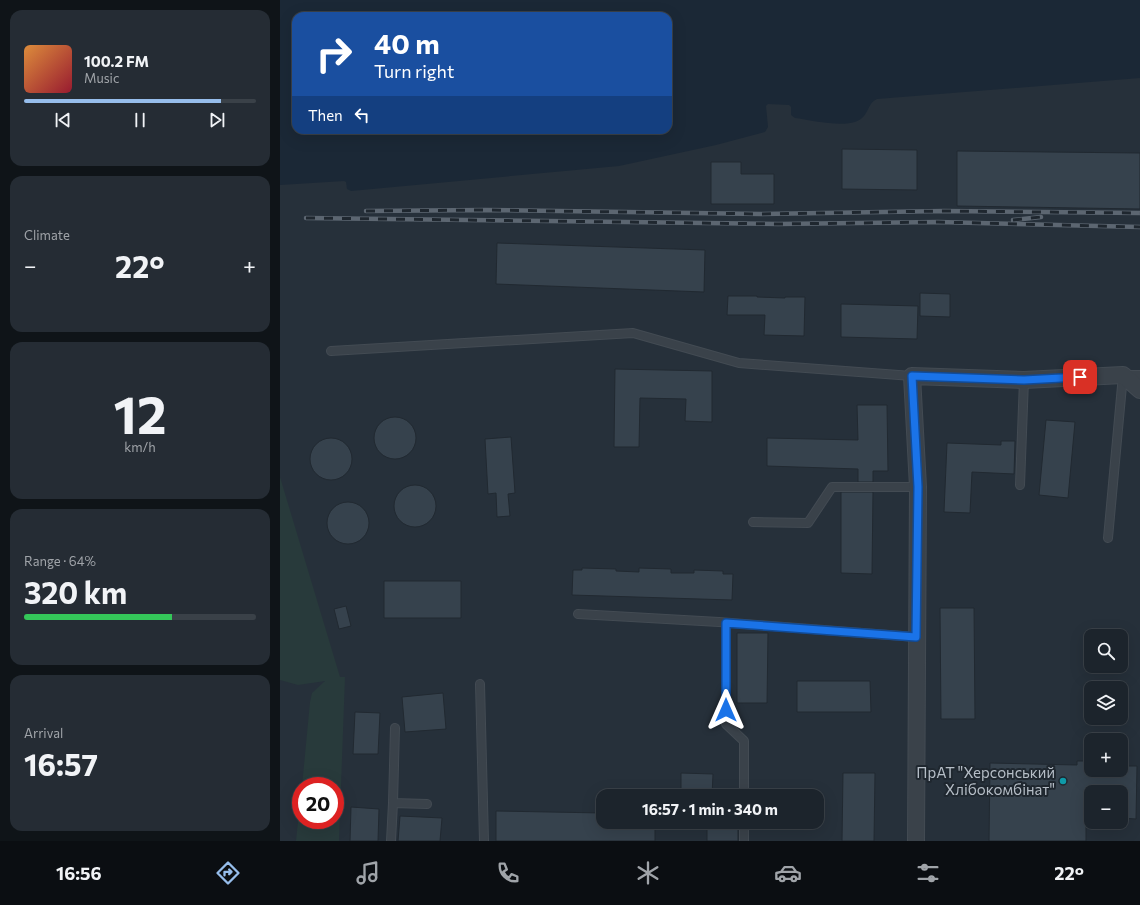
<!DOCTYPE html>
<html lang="en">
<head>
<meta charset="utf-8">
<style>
  body { margin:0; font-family:Commissioner,sans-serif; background:#252c34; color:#f1f3f6; height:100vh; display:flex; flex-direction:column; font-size:15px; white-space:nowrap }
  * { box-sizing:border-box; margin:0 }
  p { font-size:13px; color:#a0a4a9 }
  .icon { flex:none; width:22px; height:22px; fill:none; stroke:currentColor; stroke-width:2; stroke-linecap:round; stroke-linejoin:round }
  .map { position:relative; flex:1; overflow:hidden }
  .sheet { display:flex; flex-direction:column; gap:10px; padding:10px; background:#0f1418; width:280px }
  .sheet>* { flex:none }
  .top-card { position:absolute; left:12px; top:12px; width:380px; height:122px; border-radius:12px; box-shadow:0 4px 16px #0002,0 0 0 1px #3a4148; background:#1a4fa0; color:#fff; overflow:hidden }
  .fabs { position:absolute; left:804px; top:629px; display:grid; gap:8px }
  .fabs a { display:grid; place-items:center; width:44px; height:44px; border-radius:8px; background:#1c242c; box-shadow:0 4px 16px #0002,0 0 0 1px #3a4148; font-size:20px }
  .speed { position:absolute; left:12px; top:777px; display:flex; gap:8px; font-size:20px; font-weight:700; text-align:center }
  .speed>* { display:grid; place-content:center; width:52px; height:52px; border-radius:50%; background:#1c242c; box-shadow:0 4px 16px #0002,0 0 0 1px #3a4148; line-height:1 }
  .speed .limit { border:6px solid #d22; background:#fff; color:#111 }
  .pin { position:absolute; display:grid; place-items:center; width:34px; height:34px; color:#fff; margin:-17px; border-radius:8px; box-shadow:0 2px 6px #0006 }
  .me { position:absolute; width:44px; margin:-22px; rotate:0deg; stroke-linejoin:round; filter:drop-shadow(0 0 3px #0008) }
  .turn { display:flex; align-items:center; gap:14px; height:84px; padding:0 16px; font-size:18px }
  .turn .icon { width:52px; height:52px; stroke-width:2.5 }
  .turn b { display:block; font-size:28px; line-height:34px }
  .then { display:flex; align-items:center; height:38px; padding:0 16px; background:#0003; gap:8px; font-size:15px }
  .big { font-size:30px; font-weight:700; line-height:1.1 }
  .sheet .widget { flex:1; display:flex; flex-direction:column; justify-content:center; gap:6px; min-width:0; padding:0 14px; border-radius:12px; background:#252c34 }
  .sheet .dial { align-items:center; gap:0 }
  .dial b { font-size:52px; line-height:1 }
  .song { display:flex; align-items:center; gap:12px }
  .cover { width:48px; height:48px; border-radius:6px; background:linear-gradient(135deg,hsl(30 70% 55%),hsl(350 70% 35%)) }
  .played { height:4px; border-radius:2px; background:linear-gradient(90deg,#96bdeb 85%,#3a4148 85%) }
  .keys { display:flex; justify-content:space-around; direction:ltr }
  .heat { display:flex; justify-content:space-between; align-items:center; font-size:22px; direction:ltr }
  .charge { height:6px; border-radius:3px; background:linear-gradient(90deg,#34c759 64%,#3a4148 0) }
  .trip { position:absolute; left:316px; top:789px; width:228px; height:40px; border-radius:12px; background:#1c242c; box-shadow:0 4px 16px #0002,0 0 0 1px #3a4148; font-weight:700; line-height:40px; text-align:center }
  .tab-bar { display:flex; height:64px; justify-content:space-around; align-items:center; background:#0b0e12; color:#a0a4a9 }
  .tab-bar .icon { width:28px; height:28px }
  .tab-bar .on { color:#96bdeb }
  .tab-bar b { font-size:18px; color:#f1f3f6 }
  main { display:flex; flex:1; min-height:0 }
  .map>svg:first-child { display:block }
  .green { fill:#283a3b }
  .water { fill:#1b2836; fill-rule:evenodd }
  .building { fill:#36424d; stroke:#212931 }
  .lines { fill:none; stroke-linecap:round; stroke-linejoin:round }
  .service-casing { stroke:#434b53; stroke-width:10 }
  .minor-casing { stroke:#434b53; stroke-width:18 }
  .service { stroke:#3a424a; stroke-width:8 }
  .minor { stroke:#3a424a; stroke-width:16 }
  .rail-casing { stroke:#5c6671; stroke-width:4.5 }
  .rail { stroke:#1f272f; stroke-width:3; stroke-dasharray:9; stroke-linecap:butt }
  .route-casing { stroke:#114b97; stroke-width:10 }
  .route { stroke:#1a73e8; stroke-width:7 }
  .culture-dot { fill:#0f9aa8; stroke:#1f272f; stroke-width:1.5 }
  .labels { text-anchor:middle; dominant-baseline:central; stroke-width:4; stroke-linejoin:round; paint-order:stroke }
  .poi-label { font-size:15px; fill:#b5bdc6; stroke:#1f272f; text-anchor:end }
</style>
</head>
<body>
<main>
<section class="sheet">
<div class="widget">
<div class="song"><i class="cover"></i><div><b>100.2 FM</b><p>Music</p></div></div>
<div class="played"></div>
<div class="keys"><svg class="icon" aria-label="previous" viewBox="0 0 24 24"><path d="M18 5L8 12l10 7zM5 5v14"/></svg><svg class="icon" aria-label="pause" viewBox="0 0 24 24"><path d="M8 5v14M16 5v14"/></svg><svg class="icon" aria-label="next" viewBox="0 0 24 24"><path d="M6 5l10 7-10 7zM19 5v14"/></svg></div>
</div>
<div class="widget"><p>Climate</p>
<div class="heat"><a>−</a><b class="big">22°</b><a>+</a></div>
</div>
<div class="widget dial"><b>12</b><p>km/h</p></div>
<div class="widget"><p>Range · 64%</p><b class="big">320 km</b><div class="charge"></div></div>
<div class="widget"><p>Arrival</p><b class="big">16:57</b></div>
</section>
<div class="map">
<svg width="860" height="841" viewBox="0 0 860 841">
  <rect width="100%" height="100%" fill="#26303a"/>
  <path class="green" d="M0,477l60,200h5l-6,164h-43l5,-49v28h34v-34h-33l8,-84 2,-9 13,-12 -27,4 -18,-5z"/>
  <path class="water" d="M0,0h860v78l-263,21c-9,4 -8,13 -15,19 -13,12 -50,2 -67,0l-4,-3v-8l-2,-2 -21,-1 -2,2 2,21 -3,5 -49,13 -97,21 -268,25 -4,-2 -1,-7 -2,-1 -64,4zM16,16h372v114h-372z"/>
  <path class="building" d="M562,149l75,1v40l-75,-1z
    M677,151l183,2v56l-183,-3z
    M431,162h30v12h33v30h-63z
    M217,243l208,7 -1,42 -208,-8z
    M640,293l30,1v23l-30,-1z
    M448,296h29v1l28,1v-1h20l-1,39 -40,-1 1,-20h-38z
    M561,304l77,2 -1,33 -76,-2z
    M335,369l97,2v51l-27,-1 1,-22 -46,-1 -1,49h-25z
    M577,405h30l1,66h-15v11h-15v-13l-91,-3v-28l91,2z
    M94 438a21 21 0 1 1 42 0a21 21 0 1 1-42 0Z
    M766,420l29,2 -7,76 -29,-3z
    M231,437l4,56 -7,1 2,22 -13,1 -1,-24 -8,1 -3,-55z
    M30 459a21 21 0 1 1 42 0a21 21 0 1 1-42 0Z
    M721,441h14l-1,33 -42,-2 -2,41 -26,-1 3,-69 54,2z
    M114 506a21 21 0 1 1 42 0a21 21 0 1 1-42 0Z
    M561,492h32l-1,82 -31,-1z
    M47 523a21 21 0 1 1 42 0a21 21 0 1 1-42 0Z
    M302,568l34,1v2l23,1v-4l32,1v4h23v-3l29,1v3h10l-1,26 -160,-5 1,-25h9z
    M104,581h77v37h-77z
    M66,606l5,20 -12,3 -5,-20z
    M660,608h34l1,111h-34z
    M457,633h31l-1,70h-30z
    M517,681h73l1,31h-74z
    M163,693l3,36 -41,3 -3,-35z
    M75,712l25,1 -2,41h-25z
    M797,761h14v9h30v-4h16l-1,53 -15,-1v-26h-30v25h-5v24h-97l1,-78 87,2z
    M401,773l32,1 -1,22h-31z
    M563,773h32l-1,68h-32z
    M71,807l28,2 -1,32h-28z
    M216,811l107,2v9h52v19h-159z
    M120,816l42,2 -2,23h-42z
    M427,822l31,1v18h-31z"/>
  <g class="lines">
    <g class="service-casing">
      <path id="service" d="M51,351l302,-18 106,30 173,13
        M740,485l4,-105
        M473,522l55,1 24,-36h86
        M828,538l15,-163h17
        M298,614l141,8 197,15
        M446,623v101l18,17v55
        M200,684l4,157
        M113,803l2,-75
        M111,841l2,-38 34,1
        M464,841v-19"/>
    </g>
    <g class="minor-casing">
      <path id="minor" d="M636,841l2,-354 -6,-111 112,4 99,-5 17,15"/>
    </g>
    <use href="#service" class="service"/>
    <use href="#minor" class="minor"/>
    <g class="rail-casing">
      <path id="rail" d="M86,211l119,-1 276,4 183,-3 196,2
        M26,218l472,6 160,-2 202,5
        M733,220l28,-3"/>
    </g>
    <use href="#rail" class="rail"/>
  </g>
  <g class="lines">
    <g class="route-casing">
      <path id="route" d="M446,710v-87l190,14 2,-150 -6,-111 112,4 56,-3"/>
    </g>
    <use href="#route" class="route"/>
  </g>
  <circle class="culture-dot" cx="783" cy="781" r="4"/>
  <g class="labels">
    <g class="poi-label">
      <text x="775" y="772">ПрАТ "Херсонський<tspan x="775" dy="17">Хлібокомбінат"</tspan></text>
    </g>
  </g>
</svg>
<div class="fabs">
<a><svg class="icon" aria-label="search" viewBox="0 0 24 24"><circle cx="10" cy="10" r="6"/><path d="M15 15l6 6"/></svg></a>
<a><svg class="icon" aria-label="layers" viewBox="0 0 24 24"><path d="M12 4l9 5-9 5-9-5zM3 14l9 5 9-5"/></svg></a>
<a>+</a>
<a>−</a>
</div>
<div class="speed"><div class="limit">20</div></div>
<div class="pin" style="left:800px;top:377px;background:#d93025"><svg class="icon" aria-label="arrive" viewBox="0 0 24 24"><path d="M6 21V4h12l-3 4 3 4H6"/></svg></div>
<svg class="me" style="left:446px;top:710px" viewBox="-20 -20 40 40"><path d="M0-17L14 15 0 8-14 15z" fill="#1a73e8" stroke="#fff" stroke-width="4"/></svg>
<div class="trip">16:57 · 1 min · 340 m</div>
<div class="top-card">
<div class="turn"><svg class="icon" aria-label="right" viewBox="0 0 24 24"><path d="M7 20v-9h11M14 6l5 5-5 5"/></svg><div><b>40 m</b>Turn right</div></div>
<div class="then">Then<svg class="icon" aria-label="left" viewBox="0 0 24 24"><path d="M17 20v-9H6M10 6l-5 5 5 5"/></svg></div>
</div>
</div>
</main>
<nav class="tab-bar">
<b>16:56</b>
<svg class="icon on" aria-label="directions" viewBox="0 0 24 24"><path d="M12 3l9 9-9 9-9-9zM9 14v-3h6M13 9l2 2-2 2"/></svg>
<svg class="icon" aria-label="music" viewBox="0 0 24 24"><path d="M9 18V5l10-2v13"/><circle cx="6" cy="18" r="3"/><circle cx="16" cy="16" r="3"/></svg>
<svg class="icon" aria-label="phone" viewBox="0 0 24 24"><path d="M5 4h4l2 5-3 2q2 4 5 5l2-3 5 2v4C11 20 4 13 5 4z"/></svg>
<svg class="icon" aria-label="climate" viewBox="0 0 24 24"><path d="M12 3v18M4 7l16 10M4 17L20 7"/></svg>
<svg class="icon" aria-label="car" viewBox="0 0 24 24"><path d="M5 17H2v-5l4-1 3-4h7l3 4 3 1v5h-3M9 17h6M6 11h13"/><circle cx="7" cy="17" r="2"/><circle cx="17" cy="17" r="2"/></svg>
<svg class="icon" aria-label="filters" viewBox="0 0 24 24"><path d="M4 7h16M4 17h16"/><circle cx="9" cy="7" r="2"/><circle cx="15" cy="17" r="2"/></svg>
<b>22°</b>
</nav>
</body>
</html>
